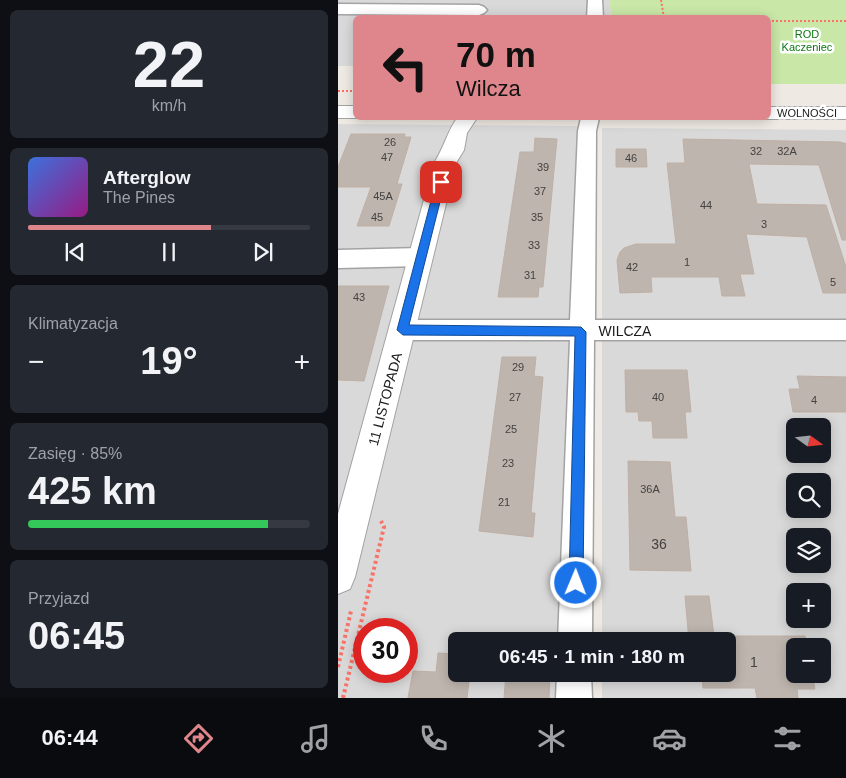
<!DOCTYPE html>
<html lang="pl">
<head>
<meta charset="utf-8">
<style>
  body { margin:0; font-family:Helvetica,sans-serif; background:#242831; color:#f1f3f6; height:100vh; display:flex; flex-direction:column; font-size:19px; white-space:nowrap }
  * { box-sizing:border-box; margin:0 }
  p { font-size:16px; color:#9ea1a6 }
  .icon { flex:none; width:28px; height:28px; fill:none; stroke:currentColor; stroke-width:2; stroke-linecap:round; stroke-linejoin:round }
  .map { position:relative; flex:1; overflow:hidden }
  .panel { display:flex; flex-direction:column; gap:10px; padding:10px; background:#0d0f14; width:338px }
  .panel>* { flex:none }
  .banner { position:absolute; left:15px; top:15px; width:418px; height:105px; border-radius:8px; box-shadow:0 2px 12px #0003; background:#de868b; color:#111; overflow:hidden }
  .needle { width:32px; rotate:105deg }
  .buttons { position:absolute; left:448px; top:418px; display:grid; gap:10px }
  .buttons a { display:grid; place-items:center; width:45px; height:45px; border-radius:8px; background:#171b24; box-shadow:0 2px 12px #0003; font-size:25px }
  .speed { position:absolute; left:15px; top:618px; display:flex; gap:10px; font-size:25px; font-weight:700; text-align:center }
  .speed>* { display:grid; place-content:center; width:65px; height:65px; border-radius:50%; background:#171b24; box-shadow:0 2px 12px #0003; line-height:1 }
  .speed .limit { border:8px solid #d22; background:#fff; color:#111 }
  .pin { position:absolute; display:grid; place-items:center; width:42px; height:42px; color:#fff; margin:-21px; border-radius:10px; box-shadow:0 2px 8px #0006 }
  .me { position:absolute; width:55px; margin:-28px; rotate:1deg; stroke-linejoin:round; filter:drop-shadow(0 0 4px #0008) }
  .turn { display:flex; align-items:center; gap:18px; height:105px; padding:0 20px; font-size:22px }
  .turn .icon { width:65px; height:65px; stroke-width:2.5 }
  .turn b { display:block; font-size:35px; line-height:42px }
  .big { font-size:38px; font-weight:700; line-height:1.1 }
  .panel .widget { flex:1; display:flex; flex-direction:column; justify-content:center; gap:8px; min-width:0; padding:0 18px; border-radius:8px; background:#242831 }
  .panel .dial { align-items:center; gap:0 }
  .dial b { font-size:65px; line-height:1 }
  .song { display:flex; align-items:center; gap:15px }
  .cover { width:60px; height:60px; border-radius:8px; background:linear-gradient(135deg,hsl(220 70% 55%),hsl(310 70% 35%)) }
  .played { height:5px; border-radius:2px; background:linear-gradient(90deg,#de868b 65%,#363941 65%) }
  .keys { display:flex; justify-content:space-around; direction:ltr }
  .heat { display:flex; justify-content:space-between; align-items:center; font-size:28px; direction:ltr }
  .charge { height:8px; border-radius:4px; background:linear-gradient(90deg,#34c759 85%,#363941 0) }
  .trip { position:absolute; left:110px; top:632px; width:288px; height:50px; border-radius:8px; background:#171b24; box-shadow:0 2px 12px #0003; font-weight:700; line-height:50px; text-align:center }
  .menu { display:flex; height:80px; justify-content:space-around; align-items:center; background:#090b0e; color:#9ea1a6 }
  .menu .icon { width:35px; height:35px }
  .menu .selected { color:#de868b }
  .menu b { font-size:22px; color:#f1f3f6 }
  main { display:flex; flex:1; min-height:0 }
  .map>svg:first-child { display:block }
  .residential { fill:#dad9d9; fill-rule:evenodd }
  .grass { fill:#c9e8a7 }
  .building { fill:#beb5ae; stroke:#bfafa4 }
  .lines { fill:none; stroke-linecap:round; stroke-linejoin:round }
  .minor-casing { stroke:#a3a3a3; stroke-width:3 }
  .tertiary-casing { stroke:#a3a3a3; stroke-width:2 }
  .path-far1 { stroke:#f97268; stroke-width:2; stroke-dasharray:2 2; stroke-linecap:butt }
  .path { stroke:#f97268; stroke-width:4; stroke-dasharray:3 3; stroke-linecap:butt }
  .minor { fill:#fff; fill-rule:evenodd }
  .tertiary { fill:#fff; fill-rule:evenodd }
  .route { fill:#1a73e8; stroke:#114b97 }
  .labels { text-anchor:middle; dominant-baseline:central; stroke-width:5; stroke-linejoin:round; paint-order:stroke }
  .far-park-label { font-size:11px; fill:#0c7911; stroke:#fff }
  .far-street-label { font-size:11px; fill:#1c1c1c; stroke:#fff }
  .number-label { font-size:11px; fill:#444240 }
  .street-label { font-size:14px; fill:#1c1c1c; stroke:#fff }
  .near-number-label { font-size:14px; fill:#444240 }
</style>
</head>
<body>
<main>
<section class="panel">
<div class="widget dial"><b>22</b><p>km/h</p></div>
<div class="widget">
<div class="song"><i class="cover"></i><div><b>Afterglow</b><p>The Pines</p></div></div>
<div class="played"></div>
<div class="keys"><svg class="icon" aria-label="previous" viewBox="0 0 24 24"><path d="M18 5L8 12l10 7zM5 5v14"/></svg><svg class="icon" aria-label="pause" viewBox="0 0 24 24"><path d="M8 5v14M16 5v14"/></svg><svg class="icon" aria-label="next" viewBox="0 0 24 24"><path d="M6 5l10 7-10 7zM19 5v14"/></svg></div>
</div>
<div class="widget"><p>Klimatyzacja</p>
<div class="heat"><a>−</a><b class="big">19°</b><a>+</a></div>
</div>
<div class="widget"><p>Zasięg · 85%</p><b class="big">425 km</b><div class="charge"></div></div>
<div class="widget"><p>Przyjazd</p><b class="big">06:45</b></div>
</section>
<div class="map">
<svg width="509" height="698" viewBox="0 0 509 698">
  <rect width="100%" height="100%" fill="#eee9e2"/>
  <path class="residential" d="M0,0h272l1,17 -255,1 -1,48h-17z
    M0,124l241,2 -22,515h-100v33h99l-1,24h-217zM26,629h43v42h-43z
    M264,128l244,2v568h-244v-24h125v-33h-125zM456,426h28v28h-28zM456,481h28v28h-28zM456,536h28v28h-28zM456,591h28v28h-28zM456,646h28v28h-28z"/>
  <path class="grass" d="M272,0h236v84h-78v-66l-157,-1z"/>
  <path class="building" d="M13,134h54l-1,3h7l-14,47h5l-13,42h-32l14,-39h-33v-20z
    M197,138l22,1 -14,148h-4l-1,10h-40l22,-145h14z
    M345,139l157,3 7,2v96h-5l-23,-75 -70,-1 8,40 69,1 21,65v23h-24l-16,-56 -61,-3 8,40h-14l5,22h-23l-3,-19h-68l1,15 -32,1 -3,-33 3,-8 4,-4 12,-4h40l-9,-81h18z
    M278,149h30l1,18h-31z
    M0,286h51l-25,95 -26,-1z
    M164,357h34l-2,19 9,1 -12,136h4l-2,24 -54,-6z
    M287,370h62l4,42h-6l2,26h-34l-1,-17h-13l-1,-9h-12z
    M459,376l50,1v35h-54l-4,-23h11z
    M290,461l42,1 5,55h11l5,54 -61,-1z
    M347,596h24l5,40h91l2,10h-13v28h18l3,15h-18l1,9h-41l-2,-10h-52l-1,-14h25v-33h-38z
    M100,653l19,1v20h13l-3,24h-59l5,-27 23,1z
    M168,674h44l-1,24h-45z"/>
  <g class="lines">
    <g class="minor-casing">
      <path id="minor" d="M250,0h14l1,18h-16z
        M0,4l141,1 5,2 3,3 -3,3 -5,2 -141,-1z
        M243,118h18l-3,13 -1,189h252v20h-253l-2,301h-34l12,-301h-167l-9,-3 -3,-7 3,-7 9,-3h167l8,-189z
        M83,248l8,3 3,6 -3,6 -8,3 -83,2v-18z
        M219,674h34l1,24h-36z"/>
    </g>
    <g class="tertiary-casing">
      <path id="tertiary" d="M0,106h18v12h3h-21z
        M430,107h79v12h-79l-7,-1h7z
        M119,118h20l-10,15 -3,17 -8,13 -101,414 -5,12 -12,5v-80l96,-351c10,-15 13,-31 23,-45z"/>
    </g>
    <path class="path-far1" d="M323,0l3,18
      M430,21h79
      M0,91h18
      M150,119l7,-1"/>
    <path class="path" d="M0,667l13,-56
      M5,698l41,-171 -3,-6"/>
    <use href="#minor" class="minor"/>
    <use href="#tertiary" class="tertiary"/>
  </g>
  <path class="route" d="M103,179l4,3 -36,143 172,2 5,5 -3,251 -2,5 -5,2 -5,-2 -2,-5 6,-247 -172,-1 -6,-5 39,-148z"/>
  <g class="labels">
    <g class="far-park-label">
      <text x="469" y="34">ROD<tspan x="469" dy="13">Kaczeniec</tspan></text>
    </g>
    <g class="far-street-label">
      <text x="469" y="113">WOLNOŚCI</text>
    </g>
    <g class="number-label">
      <text x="52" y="142">26</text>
      <text x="418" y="151">32</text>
      <text x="449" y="151">32A</text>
      <text x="49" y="157">47</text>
      <text x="293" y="158">46</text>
      <text x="205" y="167">39</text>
      <text x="202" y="191">37</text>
      <text x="45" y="196">45A</text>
      <text x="368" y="205">44</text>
      <text x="39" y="217">45</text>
      <text x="199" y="217">35</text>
      <text x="426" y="224">3</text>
      <text x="196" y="245">33</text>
      <text x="349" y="262">1</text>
      <text x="294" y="267">42</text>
      <text x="192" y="275">31</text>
      <text x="495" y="282">5</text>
      <text x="21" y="297">43</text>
      <text x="180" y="367">29</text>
      <text x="177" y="397">27</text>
      <text x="320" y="397">40</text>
      <text x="476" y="400">4</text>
      <text x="173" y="429">25</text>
      <text x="170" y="463">23</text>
      <text x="312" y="489">36A</text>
      <text x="166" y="502">21</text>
    </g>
    <g class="street-label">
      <text x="287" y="331">WILCZA</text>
      <text transform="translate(47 399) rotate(-75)">11 LISTOPADA</text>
    </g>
    <g class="near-number-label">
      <text x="321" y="544">36</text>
      <text x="416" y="662">1</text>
    </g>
  </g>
</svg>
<div class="buttons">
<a><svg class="needle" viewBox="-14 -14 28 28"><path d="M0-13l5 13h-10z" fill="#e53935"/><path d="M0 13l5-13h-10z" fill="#9ea1a6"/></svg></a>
<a><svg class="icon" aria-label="search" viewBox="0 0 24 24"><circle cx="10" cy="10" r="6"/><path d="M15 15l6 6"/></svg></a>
<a><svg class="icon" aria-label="layers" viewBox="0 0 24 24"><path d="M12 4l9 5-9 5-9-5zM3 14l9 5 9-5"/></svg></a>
<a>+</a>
<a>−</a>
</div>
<div class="speed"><div class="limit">30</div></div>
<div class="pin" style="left:103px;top:182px;background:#d93025"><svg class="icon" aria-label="arrive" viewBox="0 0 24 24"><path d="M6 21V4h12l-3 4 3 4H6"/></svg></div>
<svg class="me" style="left:238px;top:583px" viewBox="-20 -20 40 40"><circle r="17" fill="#1a73e8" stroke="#fff" stroke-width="3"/><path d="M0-11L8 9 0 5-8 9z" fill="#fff"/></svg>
<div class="trip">06:45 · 1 min · 180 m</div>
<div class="banner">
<div class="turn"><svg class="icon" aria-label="left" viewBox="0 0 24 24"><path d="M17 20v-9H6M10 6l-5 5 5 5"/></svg><div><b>70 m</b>Wilcza</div></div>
</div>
</div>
</main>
<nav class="menu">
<b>06:44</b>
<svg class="icon selected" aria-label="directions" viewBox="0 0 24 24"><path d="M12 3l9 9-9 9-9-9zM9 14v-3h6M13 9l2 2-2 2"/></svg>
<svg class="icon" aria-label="music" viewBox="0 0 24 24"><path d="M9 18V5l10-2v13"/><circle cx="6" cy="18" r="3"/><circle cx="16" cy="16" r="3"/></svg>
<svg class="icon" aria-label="phone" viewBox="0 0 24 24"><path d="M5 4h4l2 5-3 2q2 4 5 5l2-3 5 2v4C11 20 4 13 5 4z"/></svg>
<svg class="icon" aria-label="climate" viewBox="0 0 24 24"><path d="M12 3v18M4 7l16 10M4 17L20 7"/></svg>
<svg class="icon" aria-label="car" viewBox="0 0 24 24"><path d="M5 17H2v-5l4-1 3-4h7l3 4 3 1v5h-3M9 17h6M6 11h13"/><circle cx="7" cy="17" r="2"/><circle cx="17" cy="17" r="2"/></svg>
<svg class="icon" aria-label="filters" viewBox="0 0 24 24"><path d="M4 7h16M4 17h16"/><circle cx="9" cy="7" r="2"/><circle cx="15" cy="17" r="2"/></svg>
</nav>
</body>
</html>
